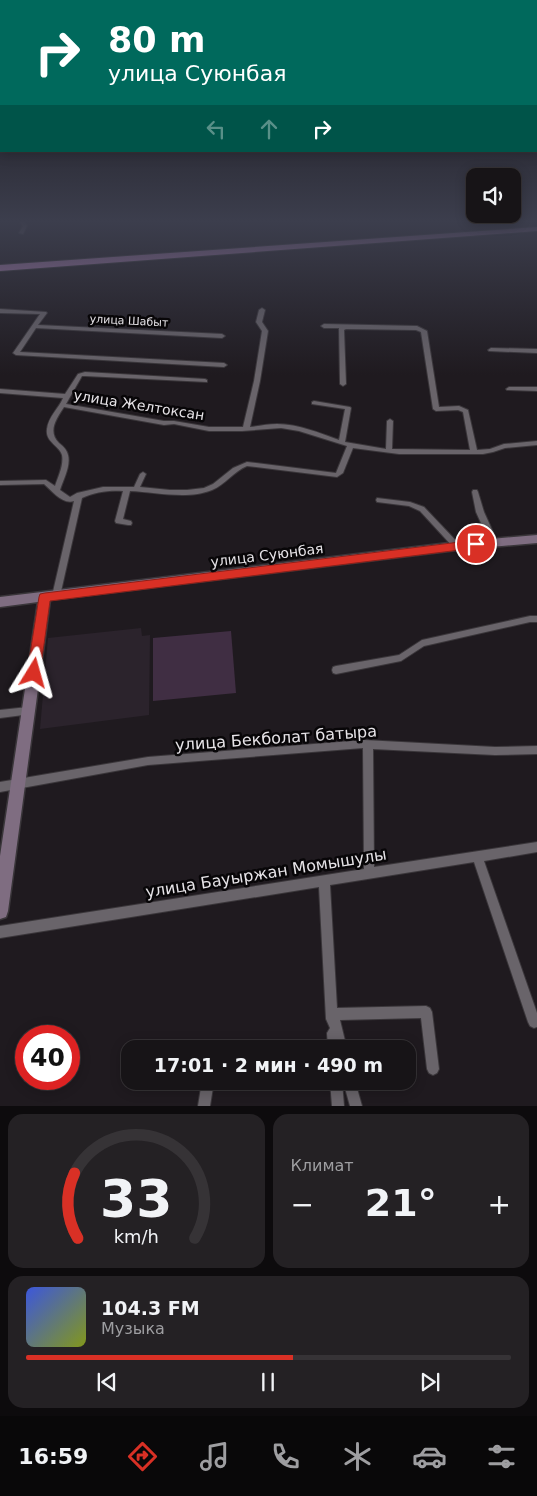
<!DOCTYPE html>
<html lang="ru">
<head>
<meta charset="utf-8">
<style>
  body { margin:0; font-family:"DejaVu Sans",sans-serif; background:#242124; color:#f1f3f6; height:100vh; display:flex; flex-direction:column; font-size:19px; white-space:nowrap }
  * { box-sizing:border-box; margin:0 }
  p { font-size:16px; color:#9e9ea1 }
  .icon { flex:none; width:28px; height:28px; fill:none; stroke:currentColor; stroke-width:2; stroke-linecap:round; stroke-linejoin:round }
  .map { position:relative; height:1106px; overflow:hidden }
  .side { display:flex; flex-direction:column; gap:8px; padding:8px; background:#0d0b0d; flex:1 }
  .side>* { flex:none }
  .guide { position:absolute; left:0px; top:0px; width:538px; height:152px; box-shadow:0 2px 12px #0003,0 0 0 1px #363336; background:#00695c; color:#fff; overflow:hidden }
  .controls { position:absolute; left:466px; top:168px; display:grid; gap:10px }
  .controls a { display:grid; place-items:center; width:55px; height:55px; border-radius:10px; background:#171417; box-shadow:0 2px 12px #0003,0 0 0 1px #363336; font-size:25px }
  .speed { position:absolute; left:15px; top:1025px; display:flex; gap:10px; font-size:25px; font-weight:700; text-align:center }
  .speed>* { display:grid; place-content:center; width:65px; height:65px; border-radius:50%; background:#171417; box-shadow:0 2px 12px #0003,0 0 0 1px #363336; line-height:1 }
  .speed .limit { border:8px solid #d22; background:#fff; color:#111 }
  .pin { position:absolute; display:grid; place-items:center; width:42px; height:42px; color:#fff; margin:-21px; border:2px solid #fff; border-radius:50%; box-shadow:0 1px 5px #0007 }
  .me { position:absolute; width:55px; margin:-28px; rotate:8deg; stroke-linejoin:round; filter:drop-shadow(0 0 4px #0008) }
  .turn { display:flex; align-items:center; gap:18px; height:105px; padding:0 25px; font-size:22px }
  .turn .icon { width:65px; height:65px; stroke-width:2.5 }
  .turn b { display:block; font-size:35px; line-height:42px }
  .lanes { display:flex; align-items:center; height:48px; padding:0 25px; background:#0003; justify-content:center; gap:25px; direction:ltr }
  .lanes .off { opacity:.35 }
  .big { font-size:38px; font-weight:700; line-height:1.1 }
  .side .widget { flex:1; display:flex; flex-direction:column; justify-content:center; gap:8px; min-width:0; padding:0 18px; border-radius:15px; background:#242124 }
  .side .dial { align-items:center; gap:0 }
  .dial svg { height:130px; overflow:visible; fill:none; stroke:#363336; stroke-width:7; stroke-linecap:round; text-anchor:middle }
  .dial text { fill:#f1f3f6; stroke:none }
  .song { display:flex; align-items:center; gap:15px }
  .cover { width:60px; height:60px; border-radius:8px; background:linear-gradient(135deg,hsl(230 70% 55%),hsl(70 70% 35%)) }
  .played { height:5px; border-radius:2px; background:linear-gradient(90deg,#d93025 55%,#363336 55%) }
  .keys { display:flex; justify-content:space-around; direction:ltr }
  .heat { display:flex; justify-content:space-between; align-items:center; font-size:28px; direction:ltr }
  .side .tiles { flex:1; display:grid; gap:8px; grid-template-columns:1fr 1fr }
  .widget:last-child { grid-column:span 2 }
  .trip { position:absolute; left:121px; top:1040px; width:295px; height:50px; border-radius:15px; background:#171417; box-shadow:0 2px 12px #0003,0 0 0 1px #363336; font-weight:700; line-height:50px; text-align:center }
  .tabs { display:flex; height:80px; justify-content:space-around; align-items:center; background:#090809; color:#9e9ea1 }
  .tabs .icon { width:35px; height:35px }
  .tabs .selected { color:#d93025 }
  .tabs b { font-size:22px; color:#f1f3f6 }
  .map>svg:first-child { display:block }
  .built { fill:#2b232c }
  .green { fill:#402e43 }
  .lines { fill:none; stroke-linecap:round; stroke-linejoin:round }
  .street-casing { stroke:#3a363a; stroke-width:2 }
  .secondary-casing { stroke:#3a363a; stroke-width:3 }
  .highway-casing { stroke:#3a363a; stroke-width:2 }
  .street { fill:#69646a; fill-rule:evenodd }
  .secondary { fill:#7f6d81; fill-rule:evenodd }
  .highway { fill:#b382b8; fill-rule:evenodd }
  .route { fill:#d93025; stroke:#8d1f18 }
  .labels { text-anchor:middle; dominant-baseline:central; stroke-width:5; stroke-linejoin:round; paint-order:stroke }
  .far-street-label { font-size:11px; fill:#e7e4e8; stroke:#080608 }
  .street-label { font-size:14px; fill:#e7e4e8; stroke:#080608 }
  .near-street-label { font-size:16px; fill:#e7e4e8; stroke:#080608 }
</style>
</head>
<body>
<div class="map">
<svg width="537" height="1106" viewBox="0 0 537 1106">
  <rect width="100%" height="100%" fill="#1f1a1f"/>
  <path class="built" d="M141,628l1,8 8,-1 -1,80 -109,14 8,-91z"/>
  <path class="green" d="M231,631l5,62 -83,8v-63z"/>
  <g class="lines">
    <g class="street-casing">
      <path id="street" d="M18,220h4l5,6 -4,8 -4,-1 4,-7z
        M262,308l3,2 -3,12 6,9 -8,50 -10,46c9,-1 18,-3 27,-3 22,0 42,9 62,16l6,-31 -33,-5v-2l2,-1 36,6 1,1 -6,34 41,7 1,-28 3,-2 3,2 -1,28 78,1 -7,-38 -5,-2 -22,1 -3,-2 -12,-77 -5,-2 -70,-1 -2,1 2,54 -3,2 -3,-2 -1,-56h-15l-3,-2 3,-2 93,2 10,5 12,76 20,-1 9,4 9,40 13,-1 14,-5 33,-3v4l-32,3 -12,4 -10,2h-84l-46,-6 -10,25 -6,4 -90,-11c-13,5 -22,19 -35,24 -24,10 -57,2 -82,1l-7,28 8,2 1,2 -1,2h-3l-12,-2 -1,-2 8,-30c-14,-1 -28,1 -41,7l-22,98 -1,2h-6l-1,-2 22,-95c-11,4 -22,-10 -30,-17l-44,1v-4l46,-1 9,6c3,-9 9,-21 7,-31 -3,-10 -17,-13 -15,-26 1,-12 12,-21 16,-31l-63,-5v-4l65,5 13,-20 7,-2 120,7 2,1v2l-122,-6h-3l-16,28 98,17h10l35,6h34l11,-46 8,-50 -6,-9 3,-12zM64,407l100,18 10,-1 35,7h33l39,-3 18,3 48,15 -11,27 -89,-11 -14,6 -20,16 -9,4 -17,2h-17l-30,-3 6,-13 -3,-2 -3,2 -6,13h-31l-26,6 -7,4 -10,-7c3,-10 11,-24 8,-35 -1,-5 -5,-9 -9,-12 -12,-12 -2,-25 5,-36z
        M0,309l46,3 1,1 -9,12 184,9 3,2 -3,2 -186,-10 -16,24 204,11 3,2 -3,2 -208,-12 -3,-2 27,-39 -40,-1z
        M491,348l46,1v4l-48,-2 -1,-1z
        M509,387h28v4l-30,-1 -1,-1z
        M473,490h4l1,2 6,20 14,31 -1,2h-6l-15,-33 -4,-20z
        M377,498l33,4 14,5 37,39 -4,3 -3,-1 -34,-37 -11,-5 -32,-4 -1,-2z
        M530,616h7v6h-7l-106,24 -23,15 -65,13 -3,-1 -1,-3 1,-3 3,-1 63,-11 23,-15z
        M28,707l3,1 2,3 -2,3 -31,4v-8z
        M364,740l131,7 42,-1v8l-42,1 -122,-6 1,118 163,-25v10l-53,9 53,152v14l-3,1 -4,-2 -2,-4 -54,-160 -144,23 7,123 89,-2 4,2 2,4 7,57 -2,4 -4,2 -4,-2 -2,-4 -6,-51 -81,2 7,29h-19l-1,-16 3,-5 -4,-9 -7,-132 -319,51v-12l364,-57 -1,-121 -215,17 -148,27v-10l148,-25z
        M202,1081h12l-4,25h-12z
        M330,1081h12l2,25h-12z
        M343,1081h12l7,25h-12z"/>
    </g>
    <g class="secondary-casing">
      <path id="secondary" d="M537,535v8l-80,7 -407,50 -42,311 -2,6 -6,2v-63l38,-254 -38,5v-10l457,-55z"/>
    </g>
    <g class="highway-casing">
      <path id="highway" d="M537,227v4l-537,40v-6z"/>
    </g>
    <use href="#street" class="street"/>
    <use href="#secondary" class="secondary"/>
    <use href="#highway" class="highway"/>
  </g>
  <linearGradient id="sky" x2="0" y2="1"><stop stop-color="#110e11"/><stop offset="0.59" stop-color="#3c3e4d"/><stop offset="1" stop-color="#3c3e4d" stop-opacity="0"/></linearGradient>
  <rect width="537" height="375" fill="url(#sky)"/>
  <path class="route" d="M476,540l5,4 -5,4 -426,53 -10,72 -1,4 -5,1 -5,-1 -2,-4 12,-76 1,-3 5,-1z"/>
  <g class="labels">
    <g class="far-street-label">
      <text transform="translate(129 321) rotate(3)">улица Шабыт</text>
    </g>
    <g class="street-label">
      <text transform="translate(139 405) rotate(9)">улица Желтоксан</text>
      <text transform="translate(267 555) rotate(-7)">улица Суюнбая</text>
    </g>
    <g class="near-street-label">
      <text transform="translate(276 738) rotate(-4)">улица Бекболат батыра</text>
      <text transform="translate(266 873) rotate(-9)">улица Бауыржан Момышулы</text>
    </g>
  </g>
</svg>
<div class="controls">
<a><svg class="icon" aria-label="sound" viewBox="0 0 24 24"><path d="M4 9h4l5-4v14l-5-4H4zM17 9q2 3 0 6"/></svg></a>
</div>
<div class="speed"><div class="limit">40</div></div>
<div class="pin" style="left:476px;top:544px;background:#d93025"><svg class="icon" aria-label="arrive" viewBox="0 0 24 24"><path d="M6 21V4h12l-3 4 3 4H6"/></svg></div>
<svg class="me" style="left:34px;top:673px" viewBox="-20 -20 40 40"><path d="M0-17L14 15 0 8-14 15z" fill="#d93025" stroke="#fff" stroke-width="4"/></svg>
<div class="trip">17:01 · 2 мин · 490 m</div>
<div class="guide">
<div class="turn"><svg class="icon" aria-label="right" viewBox="0 0 24 24"><path d="M7 20v-9h11M14 6l5 5-5 5"/></svg><div><b>80 m</b>улица Суюнбая</div></div>
<div class="lanes"><svg class="icon off" aria-label="left" viewBox="0 0 24 24"><path d="M17 20v-9H6M10 6l-5 5 5 5"/></svg><svg class="icon off" aria-label="ahead" viewBox="0 0 24 24"><path d="M12 20V5M6 11l6-6 6 6"/></svg><svg class="icon" aria-label="right" viewBox="0 0 24 24"><path d="M7 20v-9h11M14 6l5 5-5 5"/></svg></div>
</div>
</div>
<section class="side">
<div class="tiles">
<div class="widget dial"><svg viewBox="0 0 100 80">
<path d="M14 69A42 42 0 1 1 86 69"/>
<path d="M14 69A42 42 0 0 1 12 29" stroke="#d93025"/>
<text x="50" y="56" font-size="32" font-weight="700">33</text>
<text x="50" y="72" font-size="11">km/h</text>
</svg></div>
<div class="widget"><p>Климат</p>
<div class="heat"><a>−</a><b class="big">21°</b><a>+</a></div>
</div>
<div class="widget">
<div class="song"><i class="cover"></i><div><b>104.3 FM</b><p>Музыка</p></div></div>
<div class="played"></div>
<div class="keys"><svg class="icon" aria-label="previous" viewBox="0 0 24 24"><path d="M18 5L8 12l10 7zM5 5v14"/></svg><svg class="icon" aria-label="pause" viewBox="0 0 24 24"><path d="M8 5v14M16 5v14"/></svg><svg class="icon" aria-label="next" viewBox="0 0 24 24"><path d="M6 5l10 7-10 7zM19 5v14"/></svg></div>
</div>
</div>
</section>
<nav class="tabs">
<b>16:59</b>
<svg class="icon selected" aria-label="directions" viewBox="0 0 24 24"><path d="M12 3l9 9-9 9-9-9zM9 14v-3h6M13 9l2 2-2 2"/></svg>
<svg class="icon" aria-label="music" viewBox="0 0 24 24"><path d="M9 18V5l10-2v13"/><circle cx="6" cy="18" r="3"/><circle cx="16" cy="16" r="3"/></svg>
<svg class="icon" aria-label="phone" viewBox="0 0 24 24"><path d="M5 4h4l2 5-3 2q2 4 5 5l2-3 5 2v4C11 20 4 13 5 4z"/></svg>
<svg class="icon" aria-label="climate" viewBox="0 0 24 24"><path d="M12 3v18M4 7l16 10M4 17L20 7"/></svg>
<svg class="icon" aria-label="car" viewBox="0 0 24 24"><path d="M5 17H2v-5l4-1 3-4h7l3 4 3 1v5h-3M9 17h6M6 11h13"/><circle cx="7" cy="17" r="2"/><circle cx="17" cy="17" r="2"/></svg>
<svg class="icon" aria-label="filters" viewBox="0 0 24 24"><path d="M4 7h16M4 17h16"/><circle cx="9" cy="7" r="2"/><circle cx="15" cy="17" r="2"/></svg>
</nav>
</body>
</html>
